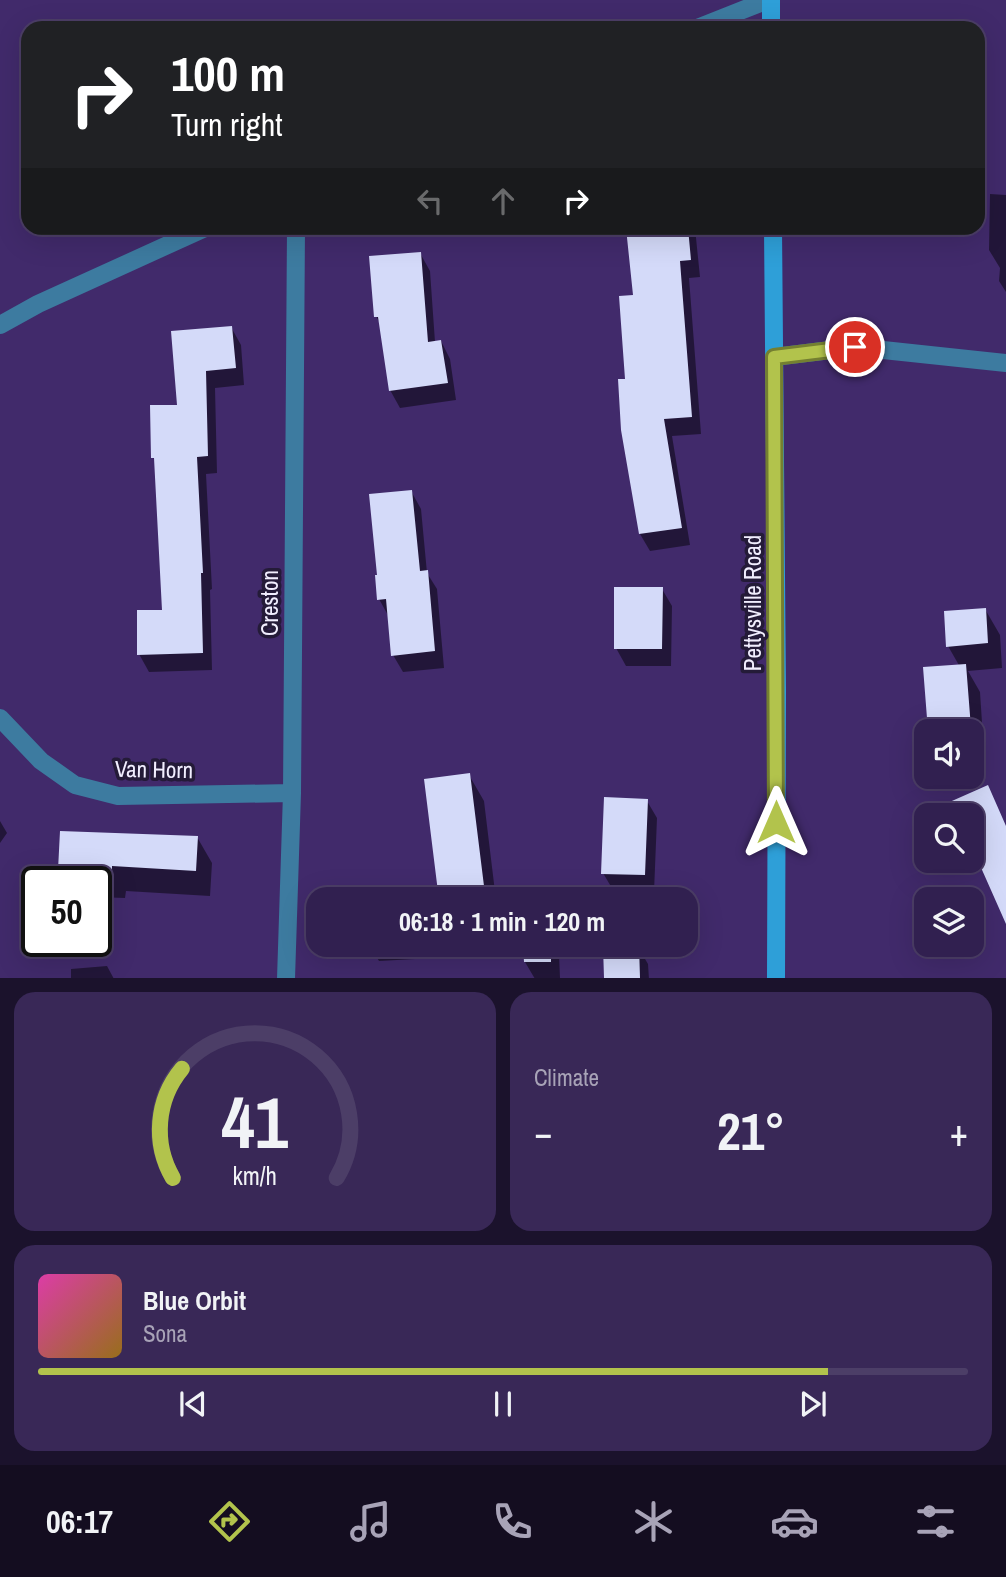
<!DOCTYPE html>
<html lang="en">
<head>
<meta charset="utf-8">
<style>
  body { margin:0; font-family:"Archivo Narrow",sans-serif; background:#392857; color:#f1f3f6; height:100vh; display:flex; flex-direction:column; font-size:26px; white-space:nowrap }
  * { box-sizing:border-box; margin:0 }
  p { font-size:23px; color:#a8a3b7 }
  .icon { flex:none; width:38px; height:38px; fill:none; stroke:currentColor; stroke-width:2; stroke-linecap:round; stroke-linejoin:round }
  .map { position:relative; height:978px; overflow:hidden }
  .side { display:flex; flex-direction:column; gap:14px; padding:14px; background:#1b122c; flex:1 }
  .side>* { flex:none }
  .banner { position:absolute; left:21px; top:21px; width:964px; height:214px; border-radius:21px; box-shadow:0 7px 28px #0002,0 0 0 2px #4c3e67; background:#202124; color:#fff; overflow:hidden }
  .buttons { position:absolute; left:914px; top:719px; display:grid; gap:14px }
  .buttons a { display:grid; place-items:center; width:70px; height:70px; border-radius:14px; background:#312050; box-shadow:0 7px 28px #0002,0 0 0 2px #4c3e67; font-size:35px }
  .speed { position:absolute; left:21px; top:866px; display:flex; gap:14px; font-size:35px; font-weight:700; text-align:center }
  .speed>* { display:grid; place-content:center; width:91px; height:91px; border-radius:50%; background:#312050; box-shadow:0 7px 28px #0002,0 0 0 2px #4c3e67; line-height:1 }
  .speed .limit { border:4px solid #111; border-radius:10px; background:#fff; color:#111 }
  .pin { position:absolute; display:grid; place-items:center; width:60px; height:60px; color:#fff; margin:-30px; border:4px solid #fff; border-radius:50%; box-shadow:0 2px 7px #0007 }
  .me { position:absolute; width:77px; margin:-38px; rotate:0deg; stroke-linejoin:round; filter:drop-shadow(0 0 5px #0008) }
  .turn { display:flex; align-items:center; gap:24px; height:147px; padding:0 35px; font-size:32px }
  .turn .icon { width:91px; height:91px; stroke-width:2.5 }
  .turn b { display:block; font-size:49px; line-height:60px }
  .lanes { display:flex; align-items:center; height:66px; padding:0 35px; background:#0003; justify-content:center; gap:35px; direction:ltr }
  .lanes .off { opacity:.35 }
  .big { font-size:52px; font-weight:700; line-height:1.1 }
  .side .card { flex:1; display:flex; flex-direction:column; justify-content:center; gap:10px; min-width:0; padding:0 24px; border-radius:21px; background:#392857 }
  .side .dial { align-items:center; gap:0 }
  .dial svg { height:182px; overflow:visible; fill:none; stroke:#4c3e67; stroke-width:7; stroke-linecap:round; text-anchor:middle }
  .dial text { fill:#f1f3f6; stroke:none }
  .song { display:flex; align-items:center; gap:21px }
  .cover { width:84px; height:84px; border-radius:10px; background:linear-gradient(135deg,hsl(320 70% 55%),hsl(40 70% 35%)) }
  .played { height:7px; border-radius:4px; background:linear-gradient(90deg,#b2c34c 85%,#4c3e67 85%) }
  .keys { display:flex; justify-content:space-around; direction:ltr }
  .heat { display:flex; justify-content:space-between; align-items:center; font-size:38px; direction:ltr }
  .side .tiles { flex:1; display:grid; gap:14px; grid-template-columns:1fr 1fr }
  .card:last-child { grid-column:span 2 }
  .trip { position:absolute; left:306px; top:887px; width:392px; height:70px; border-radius:21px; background:#312050; box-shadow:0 7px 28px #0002,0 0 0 2px #4c3e67; font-weight:700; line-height:70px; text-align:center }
  .menu { display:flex; height:112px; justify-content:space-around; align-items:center; background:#140d20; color:#a8a3b7 }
  .menu .icon { width:49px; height:49px }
  .menu .on { color:#b2c34c }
  .menu b { font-size:32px; color:#f1f3f6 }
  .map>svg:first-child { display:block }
  .shadow { fill:#0007 }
  .building { fill:#d4daf9 }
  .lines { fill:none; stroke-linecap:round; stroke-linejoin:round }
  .service { stroke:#3d7ba0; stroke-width:18 }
  .minor { stroke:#3d7ba0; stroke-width:18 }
  .secondary { stroke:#2e9fd8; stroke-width:18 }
  .route-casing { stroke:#747f31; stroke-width:18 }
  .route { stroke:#b2c34c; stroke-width:12 }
  .labels { text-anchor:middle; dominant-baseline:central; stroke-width:7; stroke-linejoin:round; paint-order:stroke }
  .street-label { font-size:23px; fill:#f1eefe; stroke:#241b38 }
</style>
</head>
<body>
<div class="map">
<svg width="1006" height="979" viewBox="0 0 1006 979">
  <rect width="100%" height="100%" fill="#412a6b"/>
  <path class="shadow" d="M990,194l16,1v97l-7,-11 1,-13 -11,-18z
    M628,228h67l5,49 -11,1 12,156 -29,2 18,109 -40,6 -10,-17 -13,-153 7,-84z
    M420,253l10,18 5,71 6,-1 9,18 6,41 -56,8 -10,-18 -9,-65 -5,-9z
    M231,327l10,18 3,40 -29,3 2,85 -11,1 6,115 -2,1 2,80 -63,2 -10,-18 24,-42 -7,-150 -3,-5 26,-51z
    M411,491l10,18 6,64 10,16 7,79 -41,4 -10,-17 -4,-38 -10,-18z
    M662,589l10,17 -1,60h-45l-10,-18z
    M985,609l15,26 2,33 -34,3 12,21 4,61 -13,1v-22l-42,-2 31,-63 -12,-21z
    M469,775l15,26 12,99h-52l-5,-8 -13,-111z
    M647,801l10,17 -3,74 -41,-2 -10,-17z
    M0,821l7,12 -7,10z
    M197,837l15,26 -2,33 -84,-5 -1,7 -29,-1v-15h-29l-7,-12z
    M370,945h80l1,12 -72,4z
    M525,945h62l1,8 -29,1 1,24 -25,1 -10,-17z
    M638,947l10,17 1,15h-43l-1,-31z
    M107,966l7,13h-43v-10z"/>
  <path class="building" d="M626,228h62l3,32 -11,1 12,156 -28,2 18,109 -43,6 -18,-104 -3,-51h7l-6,-83 14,-1z
    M421,252l7,90 13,-2 7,43 -59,8 -11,-74h-4l-5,-61z
    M232,326l4,42 -30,3 2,85 -11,1 6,116h-2l2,80 -66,2v-45h25l-8,-152h-3l-1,-53h27l-6,-74z
    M412,490l8,81 8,-1 7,81 -44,5 -5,-57 -9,1 -2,-25h2l-8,-81z
    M614,587h49l-1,62h-48z
    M986,608l2,35 -42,4 -2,-36z
    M966,664l5,64 -43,3 -5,-64z
    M470,773l14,113 -46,6 -14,-113z
    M988,785l18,41v98l-35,-79v-29h-53z
    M604,797l44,2 -3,76 -44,-1z
    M60,831l138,5 -2,35 -84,-5v7l-54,-3z
    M523,945h28v17h-27z
    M639,945l1,33h-36l-1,-32z"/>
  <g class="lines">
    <path class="service" d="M774,357l81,-10 151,16"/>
    <path class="minor" d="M697,28l71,-28
      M0,325l38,-21 167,-76
      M0,718l41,43 34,24 43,11 174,-3
      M286,979l6,-186 4,-565"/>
    <path class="secondary" d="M771,0v28
      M773,228l4,463 -1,288"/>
  </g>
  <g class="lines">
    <g class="route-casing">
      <path id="route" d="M776,822l-2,-465 81,-10"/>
    </g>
    <use href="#route" class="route"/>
  </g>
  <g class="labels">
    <g class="street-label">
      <text transform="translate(269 603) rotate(-90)">Creston</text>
      <text transform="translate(752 603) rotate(-90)">Pettysville Road</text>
      <text transform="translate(154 769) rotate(1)">Van Horn</text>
    </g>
  </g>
</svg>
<div class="buttons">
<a><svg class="icon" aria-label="sound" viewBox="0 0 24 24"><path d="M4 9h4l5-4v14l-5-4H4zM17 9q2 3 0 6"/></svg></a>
<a><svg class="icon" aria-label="search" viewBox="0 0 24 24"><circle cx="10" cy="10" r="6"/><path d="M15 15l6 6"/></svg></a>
<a><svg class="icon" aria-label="layers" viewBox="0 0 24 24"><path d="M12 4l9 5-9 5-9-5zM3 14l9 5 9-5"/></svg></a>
</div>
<div class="speed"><div class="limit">50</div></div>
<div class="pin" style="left:855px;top:347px;background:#d93025"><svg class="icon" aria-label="arrive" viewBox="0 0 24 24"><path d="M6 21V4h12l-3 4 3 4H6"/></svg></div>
<svg class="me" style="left:776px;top:822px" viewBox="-20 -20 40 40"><path d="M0-17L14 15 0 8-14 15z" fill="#b2c34c" stroke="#fff" stroke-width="4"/></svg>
<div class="trip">06:18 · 1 min · 120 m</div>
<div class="banner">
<div class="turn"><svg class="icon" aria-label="right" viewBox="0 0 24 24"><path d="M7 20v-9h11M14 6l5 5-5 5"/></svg><div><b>100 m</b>Turn right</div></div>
<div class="lanes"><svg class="icon off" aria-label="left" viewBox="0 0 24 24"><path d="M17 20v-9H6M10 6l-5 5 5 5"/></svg><svg class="icon off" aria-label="ahead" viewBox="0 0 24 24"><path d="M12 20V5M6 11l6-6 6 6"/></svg><svg class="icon" aria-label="right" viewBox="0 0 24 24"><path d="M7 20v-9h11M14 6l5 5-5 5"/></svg></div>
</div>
</div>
<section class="side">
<div class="tiles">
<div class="card dial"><svg viewBox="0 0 100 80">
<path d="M14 69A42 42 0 1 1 86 69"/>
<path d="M14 69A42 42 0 0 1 18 21" stroke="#b2c34c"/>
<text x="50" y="56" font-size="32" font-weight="700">41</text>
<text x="50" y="72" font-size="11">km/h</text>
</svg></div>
<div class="card"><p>Climate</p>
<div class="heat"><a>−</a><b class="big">21°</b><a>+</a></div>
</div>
<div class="card">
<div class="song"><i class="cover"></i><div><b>Blue Orbit</b><p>Sona</p></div></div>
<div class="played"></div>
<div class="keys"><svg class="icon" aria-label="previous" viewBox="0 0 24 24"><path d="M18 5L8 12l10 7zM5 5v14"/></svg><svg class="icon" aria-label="pause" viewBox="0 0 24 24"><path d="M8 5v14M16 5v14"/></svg><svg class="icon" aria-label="next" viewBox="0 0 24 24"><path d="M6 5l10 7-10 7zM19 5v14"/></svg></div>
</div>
</div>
</section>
<nav class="menu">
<b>06:17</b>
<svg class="icon on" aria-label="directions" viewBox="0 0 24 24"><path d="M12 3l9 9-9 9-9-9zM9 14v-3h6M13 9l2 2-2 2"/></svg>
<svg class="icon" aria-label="music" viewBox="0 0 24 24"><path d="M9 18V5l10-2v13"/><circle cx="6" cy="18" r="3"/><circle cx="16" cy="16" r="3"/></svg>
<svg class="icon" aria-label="phone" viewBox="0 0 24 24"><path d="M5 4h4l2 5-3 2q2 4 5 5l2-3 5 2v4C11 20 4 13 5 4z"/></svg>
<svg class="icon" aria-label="climate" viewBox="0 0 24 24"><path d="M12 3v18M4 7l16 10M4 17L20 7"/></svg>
<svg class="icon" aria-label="car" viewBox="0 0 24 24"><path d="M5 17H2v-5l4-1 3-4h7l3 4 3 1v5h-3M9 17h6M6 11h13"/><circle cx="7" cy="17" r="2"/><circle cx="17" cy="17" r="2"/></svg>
<svg class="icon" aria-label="filters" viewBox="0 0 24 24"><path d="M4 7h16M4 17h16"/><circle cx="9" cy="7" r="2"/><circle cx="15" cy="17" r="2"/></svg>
</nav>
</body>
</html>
